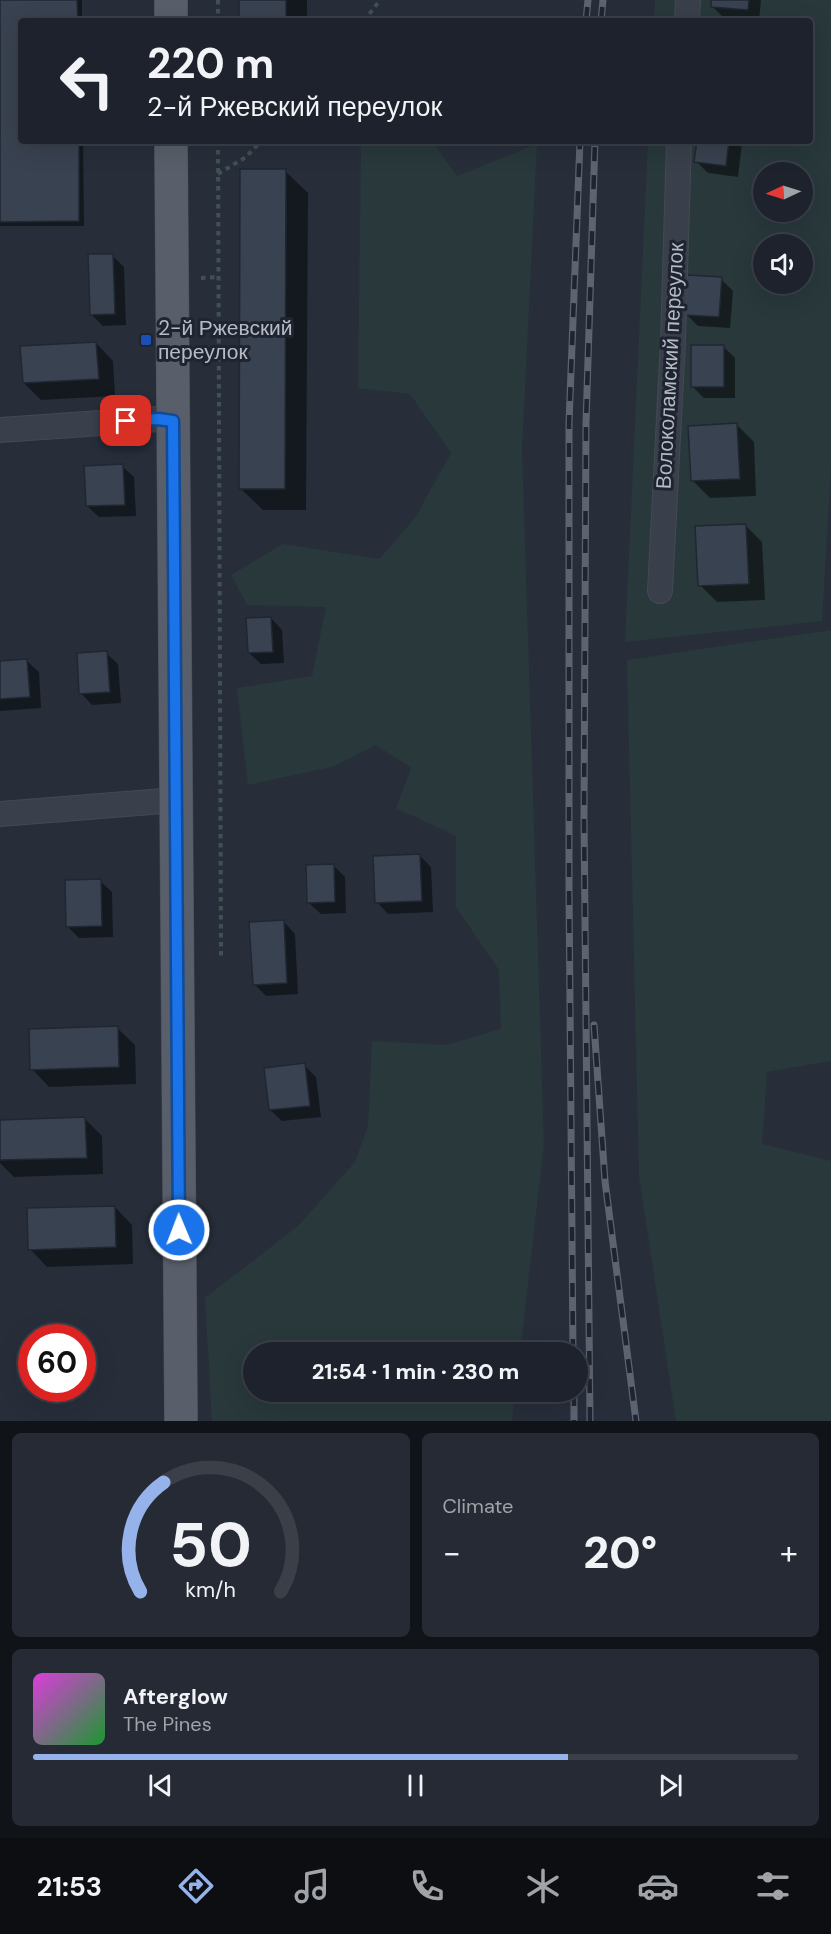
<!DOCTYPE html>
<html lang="en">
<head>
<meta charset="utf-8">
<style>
  body { margin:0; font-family:"DM Sans",sans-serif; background:#252a34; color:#f1f3f6; height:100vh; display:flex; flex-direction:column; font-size:22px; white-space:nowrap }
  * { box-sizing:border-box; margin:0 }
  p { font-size:20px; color:#a0a4a9 }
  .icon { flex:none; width:33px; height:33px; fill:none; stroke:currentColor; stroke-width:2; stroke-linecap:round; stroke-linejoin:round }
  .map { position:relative; height:1421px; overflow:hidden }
  .panel { display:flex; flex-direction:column; gap:12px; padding:12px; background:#101318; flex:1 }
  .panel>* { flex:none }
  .guide { position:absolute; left:18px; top:18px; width:795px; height:126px; border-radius:6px; box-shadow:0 6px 24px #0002,0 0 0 2px #3b3f48; background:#1d222c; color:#f1f3f6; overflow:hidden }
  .needle { width:39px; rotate:266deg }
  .buttons { position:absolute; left:753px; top:162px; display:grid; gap:12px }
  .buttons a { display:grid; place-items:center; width:60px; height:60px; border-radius:50%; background:#1d222c; box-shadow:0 6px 24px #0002,0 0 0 2px #3b3f48; font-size:30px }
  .speed { position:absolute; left:18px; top:1324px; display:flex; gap:12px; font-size:30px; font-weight:700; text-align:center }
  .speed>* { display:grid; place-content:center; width:78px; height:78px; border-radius:50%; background:#1d222c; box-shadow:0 6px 24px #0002,0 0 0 2px #3b3f48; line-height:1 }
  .speed .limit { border:9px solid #d22; background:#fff; color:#111 }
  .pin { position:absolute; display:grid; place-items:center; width:51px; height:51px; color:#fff; margin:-26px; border-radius:12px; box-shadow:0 3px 9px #0006 }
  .me { position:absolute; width:66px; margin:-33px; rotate:359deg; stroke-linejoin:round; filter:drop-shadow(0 0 4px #0008) }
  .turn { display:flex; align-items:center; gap:21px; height:126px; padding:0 30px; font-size:27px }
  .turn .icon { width:78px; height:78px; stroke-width:2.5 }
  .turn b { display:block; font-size:42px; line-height:51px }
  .big { font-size:45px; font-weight:800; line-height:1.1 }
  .panel .tile { flex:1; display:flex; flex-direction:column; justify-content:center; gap:9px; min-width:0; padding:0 21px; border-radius:9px; background:#252a34 }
  .panel .dial { align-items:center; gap:0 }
  .dial svg { height:156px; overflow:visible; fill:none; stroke:#3b3f48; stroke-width:7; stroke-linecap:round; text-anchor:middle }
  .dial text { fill:#f1f3f6; stroke:none }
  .song { display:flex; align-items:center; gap:18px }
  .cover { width:72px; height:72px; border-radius:9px; background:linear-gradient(135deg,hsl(300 70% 55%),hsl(130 70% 35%)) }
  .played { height:6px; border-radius:3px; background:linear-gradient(90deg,#96b2eb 70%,#3b3f48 70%) }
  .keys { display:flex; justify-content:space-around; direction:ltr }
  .heat { display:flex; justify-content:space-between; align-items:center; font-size:33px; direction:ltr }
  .panel .tiles { flex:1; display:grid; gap:12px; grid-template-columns:1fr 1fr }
  .tile:last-child { grid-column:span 2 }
  .trip { position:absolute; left:243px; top:1342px; width:345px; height:60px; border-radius:30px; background:#1d222c; box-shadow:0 6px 24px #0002,0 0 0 2px #3b3f48; font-weight:800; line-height:60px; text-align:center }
  .tab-bar { display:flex; height:96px; justify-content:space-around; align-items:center; background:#0c0e12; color:#a0a4a9 }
  .tab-bar .icon { width:42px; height:42px }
  .tab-bar .active { color:#96b2eb }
  .tab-bar b { font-size:27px; color:#f1f3f6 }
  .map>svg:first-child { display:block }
  .green { fill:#28383b; fill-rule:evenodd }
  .shadow { fill:#0007 }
  .building { fill:#394250; stroke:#212732; stroke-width:1.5 }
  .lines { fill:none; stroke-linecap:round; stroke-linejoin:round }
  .street-casing { stroke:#434954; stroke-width:26 }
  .primary-casing { stroke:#434954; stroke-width:34 }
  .path { stroke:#415153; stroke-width:4; stroke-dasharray:4.5 4.5; stroke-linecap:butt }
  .street { stroke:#3a404b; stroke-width:24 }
  .primary { stroke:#585f6a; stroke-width:33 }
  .rail-casing { stroke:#5d6471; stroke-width:7 }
  .rail { stroke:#1f2530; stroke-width:4.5; stroke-dasharray:14; stroke-linecap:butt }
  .route-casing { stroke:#114b97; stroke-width:15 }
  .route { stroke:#1a73e8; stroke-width:10 }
  .transit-dot { fill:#1a4fb4; stroke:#1f2530; stroke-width:2 }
  .labels { text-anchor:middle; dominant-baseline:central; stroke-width:6; stroke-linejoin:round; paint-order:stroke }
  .poi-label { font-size:21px; fill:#b6bbc6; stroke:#1f2530; text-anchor:start }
  .street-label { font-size:21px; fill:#b6bbc6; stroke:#1f2530 }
</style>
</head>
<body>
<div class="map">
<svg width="831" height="1421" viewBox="0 0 831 1421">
  <rect width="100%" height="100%" fill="#272e3a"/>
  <path class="green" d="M655,0h176v468l-9,153 -197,21 23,-501h162v-120h-156zM764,172h38v40h-38zM764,244h38v40h-38z
    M370,141h62l25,35 80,-32 -15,305 22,695 -24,209h-266v39h261l-3,29h-300l-7,-123 93,-72 57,-64 13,-36 4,-85 74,4 55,-16 -2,-59 -43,-63v-71l-60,-28 15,-40 -35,-23 -41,21 -87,19 -11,-97 75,-12 14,-69 -79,-2 -16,-30 52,-31 96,15 36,-41 36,-65 -41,-59 -52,-6 3,-244z
    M831,630v431l-64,11 -5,72 69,17v260h-155l-37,-245 -12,-516z"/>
  <path class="shadow" d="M0,0h82v21h-61v120h62l1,85h-84z
    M241,0h66v21h-66z
    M713,0h48l-2,21 -35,-3 -12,-12z
    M699,141h41l2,2 -4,34 -30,-4 -12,-12z
    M285,171l23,22 -2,317h-43l-23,-22z
    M112,255l12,12 2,58 -23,1 -12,-12z
    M721,279l12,12 -3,37 -32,-2 -12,-12z
    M96,343l17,18 2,35 -74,4 -17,-17z
    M723,346l12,12v40h-31l-12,-12z
    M737,425l17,17 2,54 -46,2 -18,-18z
    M122,466l12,11 2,39 -37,1 -12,-11z
    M745,525l17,17 3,58 -48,2 -17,-17z
    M271,618l11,12 2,33 -23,1 -12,-11z
    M106,653l12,11 3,39 -29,2 -11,-12z
    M27,661l12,11 2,36 -41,3v-49z
    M420,856l11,11 2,45 -45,2 -11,-12z
    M333,865l12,12 1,36 -25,1 -12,-11z
    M100,881l12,11 1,45 -34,1 -12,-12z
    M284,922l11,12 3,60 -32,2 -12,-12z
    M117,1028l18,17 1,39 -87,3 -17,-18z
    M304,1065l12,12 5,40 -39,4 -12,-11z
    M85,1119l17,17 1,38 -89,3 -14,-14v-42z
    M115,1207l17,18 1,39 -86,3 -17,-18z"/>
  <path class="building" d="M0,0h77l1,21h-57v120h58v80l-79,1z
    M239,0h47v21h-47z
    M711,0h38l-1,10 -37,-3z
    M697,141h32l-3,25 -32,-4z
    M240,169h46l-1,320h-46z
    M88,254h25l2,60 -25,1z
    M687,275l35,2 -3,40 -34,-2z
    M96,342l3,37 -76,4 -3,-37z
    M691,345h33v42h-33z
    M737,423l3,56 -49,2 -3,-55z
    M123,464l2,41 -39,1 -2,-40z
    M746,524l3,60 -51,2 -3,-60z
    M271,617l2,35 -25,1 -2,-35z
    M107,651l3,41 -31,2 -2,-41z
    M27,659l3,38 -30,2v-38z
    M420,854l2,47 -47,2 -2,-47z
    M334,864l1,38 -28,1 -1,-38z
    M101,879l1,47 -36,1 -1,-47z
    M284,920l3,63 -34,2 -4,-63z
    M118,1026l1,41 -89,3 -1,-41z
    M305,1063l5,43 -41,4 -5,-42z
    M85,1117l2,41 -87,2v-40z
    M115,1206l1,41 -88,3 -1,-42z"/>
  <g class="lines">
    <g class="street-casing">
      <path id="street" d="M687,21l1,-21
        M0,430l158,-11 15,2
        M660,591l13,-250 6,-200
        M0,814l176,-14"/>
    </g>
    <g class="primary-casing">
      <path id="primary" d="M171,0v21
        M171,141l10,1280"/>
    </g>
    <path class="path" d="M218,0v21
      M364,21l16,-21
      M218,141l3,816
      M218,174l28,-17 15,-16
      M201,278l17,-1"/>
    <use href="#street" class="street"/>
    <use href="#primary" class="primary"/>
    <g class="rail-casing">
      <path id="rail" d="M586,21l2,-21
        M601,21l2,-21
        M594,1025l11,156 31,240
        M573,1353l-4,-465v-465l11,-282
        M574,1392v29
        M590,1421l-6,-603 2,-395 9,-282"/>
    </g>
    <use href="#rail" class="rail"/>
  </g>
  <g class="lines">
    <g class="route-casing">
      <path id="route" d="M126,421l32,-2 15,2 6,809"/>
    </g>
    <use href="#route" class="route"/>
  </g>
  <rect class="transit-dot" x="140" y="334" width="12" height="12" rx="3"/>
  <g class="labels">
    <g class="poi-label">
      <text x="158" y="328">2-й Ржевский<tspan x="158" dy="24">переулок</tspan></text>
    </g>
    <g class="street-label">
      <text transform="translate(670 366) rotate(-87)">Волоколамский переулок</text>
    </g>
  </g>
</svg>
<div class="buttons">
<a><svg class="needle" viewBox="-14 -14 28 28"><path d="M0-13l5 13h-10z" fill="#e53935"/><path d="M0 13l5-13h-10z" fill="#a0a4a9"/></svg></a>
<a><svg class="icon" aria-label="sound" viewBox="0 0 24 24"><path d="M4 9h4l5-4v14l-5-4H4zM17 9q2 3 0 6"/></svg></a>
</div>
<div class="speed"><div class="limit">60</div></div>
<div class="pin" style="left:126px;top:421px;background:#d93025"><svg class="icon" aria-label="arrive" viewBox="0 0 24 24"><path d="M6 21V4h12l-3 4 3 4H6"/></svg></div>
<svg class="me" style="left:179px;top:1230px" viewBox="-20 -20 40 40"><circle r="17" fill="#1a73e8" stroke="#fff" stroke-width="3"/><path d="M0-11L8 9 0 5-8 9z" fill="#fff"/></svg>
<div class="trip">21:54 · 1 min · 230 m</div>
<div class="guide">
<div class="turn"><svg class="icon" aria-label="left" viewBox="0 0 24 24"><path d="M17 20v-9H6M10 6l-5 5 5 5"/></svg><div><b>220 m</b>2-й Ржевский переулок</div></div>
</div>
</div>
<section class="panel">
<div class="tiles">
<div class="tile dial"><svg viewBox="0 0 100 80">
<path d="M14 69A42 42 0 1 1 86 69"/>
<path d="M14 69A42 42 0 0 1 26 13" stroke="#96b2eb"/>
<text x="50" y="56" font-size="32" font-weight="700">50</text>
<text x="50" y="72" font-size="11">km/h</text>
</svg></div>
<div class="tile"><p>Climate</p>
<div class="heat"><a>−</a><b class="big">20°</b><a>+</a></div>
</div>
<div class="tile">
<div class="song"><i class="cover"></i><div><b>Afterglow</b><p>The Pines</p></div></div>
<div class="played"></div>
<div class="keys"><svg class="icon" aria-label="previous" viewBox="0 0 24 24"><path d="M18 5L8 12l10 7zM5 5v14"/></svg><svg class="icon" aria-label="pause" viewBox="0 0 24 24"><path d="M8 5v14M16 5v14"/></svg><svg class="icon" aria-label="next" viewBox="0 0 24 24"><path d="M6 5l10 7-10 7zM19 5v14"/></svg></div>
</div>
</div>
</section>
<nav class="tab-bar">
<b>21:53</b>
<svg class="icon active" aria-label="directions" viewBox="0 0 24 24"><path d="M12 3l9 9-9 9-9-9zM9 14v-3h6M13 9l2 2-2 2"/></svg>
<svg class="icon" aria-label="music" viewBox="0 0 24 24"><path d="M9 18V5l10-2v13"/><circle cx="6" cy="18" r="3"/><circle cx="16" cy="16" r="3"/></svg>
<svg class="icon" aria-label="phone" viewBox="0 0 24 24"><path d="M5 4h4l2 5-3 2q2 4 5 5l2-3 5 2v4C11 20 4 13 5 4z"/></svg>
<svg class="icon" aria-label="climate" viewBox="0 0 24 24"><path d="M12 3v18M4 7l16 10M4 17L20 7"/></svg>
<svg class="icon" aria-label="car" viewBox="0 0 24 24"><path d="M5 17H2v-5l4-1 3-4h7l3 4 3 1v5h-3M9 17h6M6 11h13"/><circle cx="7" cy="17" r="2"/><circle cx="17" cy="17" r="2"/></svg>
<svg class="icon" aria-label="filters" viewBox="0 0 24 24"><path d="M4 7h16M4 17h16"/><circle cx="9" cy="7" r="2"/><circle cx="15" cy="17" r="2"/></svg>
</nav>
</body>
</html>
